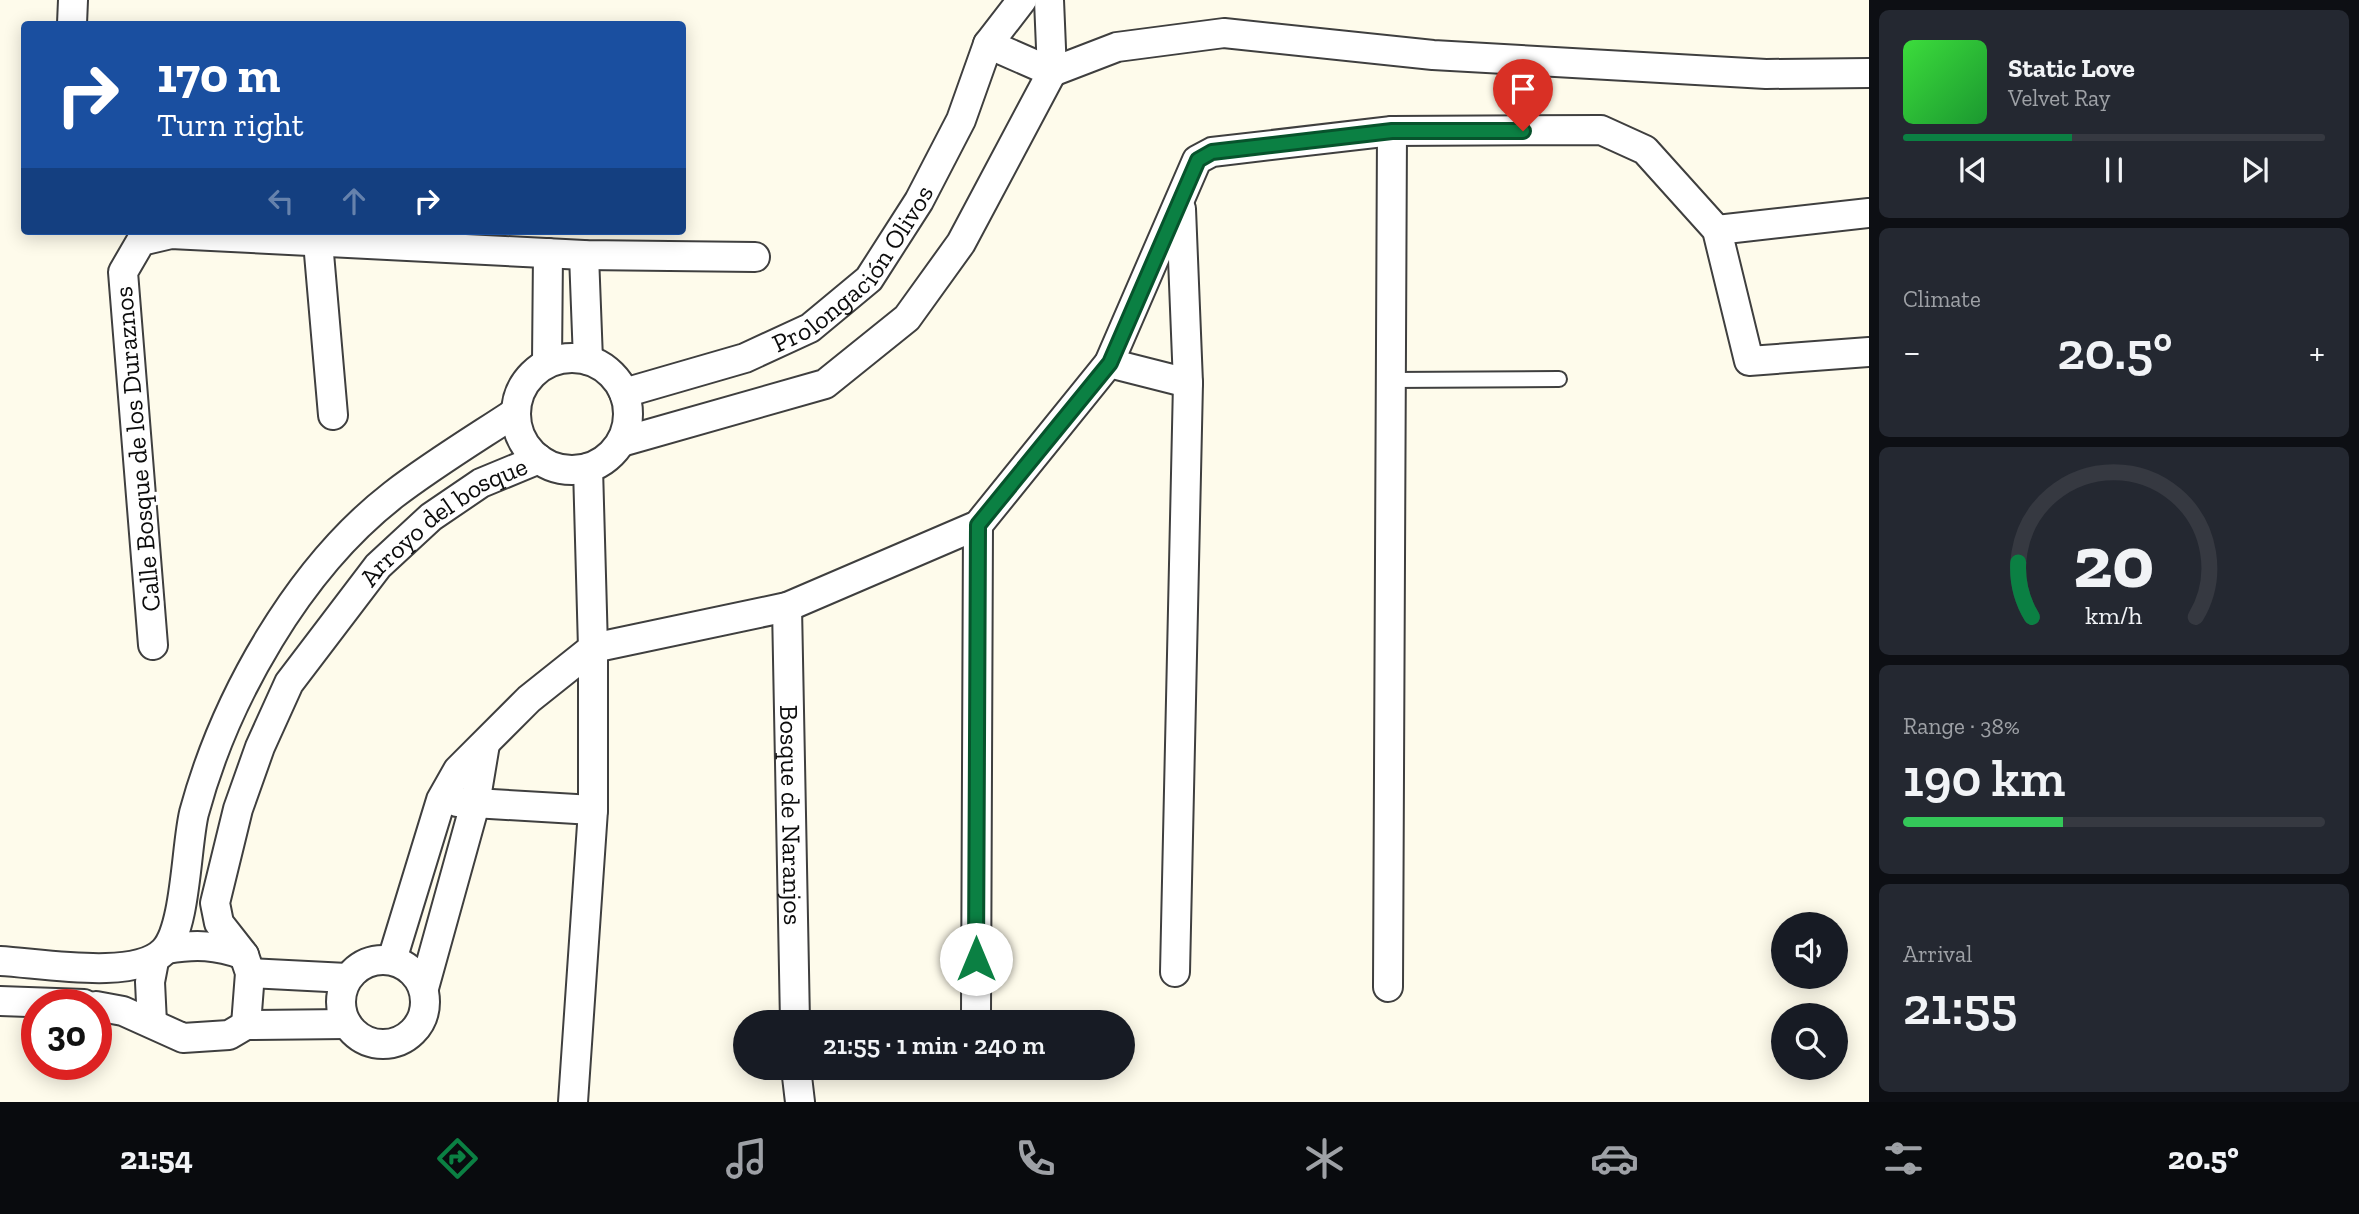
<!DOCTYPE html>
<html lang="en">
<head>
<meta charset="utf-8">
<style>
  body { margin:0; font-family:"Zilla Slab",serif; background:#242831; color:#f1f3f6; height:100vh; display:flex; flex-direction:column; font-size:26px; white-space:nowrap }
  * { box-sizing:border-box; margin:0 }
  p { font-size:23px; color:#9ea1a6 }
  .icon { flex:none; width:38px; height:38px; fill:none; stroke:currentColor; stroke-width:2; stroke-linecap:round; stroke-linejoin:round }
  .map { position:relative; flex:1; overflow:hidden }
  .panel { display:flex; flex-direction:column; gap:10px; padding:10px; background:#0d0f14; width:490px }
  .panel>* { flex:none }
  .top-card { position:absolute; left:21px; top:21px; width:665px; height:214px; border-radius:7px; box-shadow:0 4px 18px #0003; background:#1a4fa0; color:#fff; overflow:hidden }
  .controls { position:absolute; left:1771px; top:912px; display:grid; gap:14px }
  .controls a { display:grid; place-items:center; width:77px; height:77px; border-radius:50%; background:#171b24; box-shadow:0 4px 18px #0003; font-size:35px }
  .speed { position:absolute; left:21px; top:989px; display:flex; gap:14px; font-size:35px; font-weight:700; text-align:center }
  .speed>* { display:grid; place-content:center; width:91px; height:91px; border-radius:50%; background:#171b24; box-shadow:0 4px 18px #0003; line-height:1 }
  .speed .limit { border:10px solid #d22; background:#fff; color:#111 }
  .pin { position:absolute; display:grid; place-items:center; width:60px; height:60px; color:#fff; margin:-72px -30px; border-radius:50% 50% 50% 0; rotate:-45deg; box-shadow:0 0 7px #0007 }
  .pin .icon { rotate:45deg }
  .me { position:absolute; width:77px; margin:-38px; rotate:0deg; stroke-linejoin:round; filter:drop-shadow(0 0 5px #0008) }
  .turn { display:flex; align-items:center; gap:24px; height:147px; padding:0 21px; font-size:32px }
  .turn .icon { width:91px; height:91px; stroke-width:2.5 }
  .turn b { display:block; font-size:49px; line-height:60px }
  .lanes { display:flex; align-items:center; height:66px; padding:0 21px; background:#0003; justify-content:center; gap:35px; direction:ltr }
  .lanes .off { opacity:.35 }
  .big { font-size:52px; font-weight:600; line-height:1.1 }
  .panel .card { flex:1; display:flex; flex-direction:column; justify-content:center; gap:10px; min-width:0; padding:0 24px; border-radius:10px; background:#242831 }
  .panel .dial { align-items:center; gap:0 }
  .dial svg { height:182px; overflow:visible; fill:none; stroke:#363941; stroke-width:7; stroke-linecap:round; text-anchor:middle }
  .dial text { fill:#f1f3f6; stroke:none }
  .song { display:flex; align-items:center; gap:21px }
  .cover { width:84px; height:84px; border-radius:10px; background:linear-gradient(135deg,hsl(120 70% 55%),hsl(130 70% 35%)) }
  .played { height:7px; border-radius:4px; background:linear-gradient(90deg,#0b8043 40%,#363941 40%) }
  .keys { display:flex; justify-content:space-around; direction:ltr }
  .heat { display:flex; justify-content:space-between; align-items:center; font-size:38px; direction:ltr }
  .charge { height:10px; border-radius:5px; background:linear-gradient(90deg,#34c759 38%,#363941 0) }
  .trip { position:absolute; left:733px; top:1010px; width:402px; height:70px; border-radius:35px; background:#171b24; box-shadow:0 4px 18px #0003; font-weight:600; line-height:70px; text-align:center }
  .menu { display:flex; height:112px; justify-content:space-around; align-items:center; background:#090b0e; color:#9ea1a6 }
  .menu .icon { width:49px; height:49px }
  .menu .active { color:#0b8043 }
  .menu b { font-size:32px; color:#f1f3f6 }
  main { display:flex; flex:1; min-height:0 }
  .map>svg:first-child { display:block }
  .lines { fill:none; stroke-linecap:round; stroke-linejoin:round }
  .service-casing { stroke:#3f3f3f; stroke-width:18 }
  .minor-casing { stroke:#3f3f3f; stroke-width:32 }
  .service { stroke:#fff; stroke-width:14 }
  .minor { stroke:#fff; stroke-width:28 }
  .route-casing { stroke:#07532c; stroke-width:18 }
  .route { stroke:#0b8043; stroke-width:12 }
  .labels { text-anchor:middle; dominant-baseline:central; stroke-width:7; stroke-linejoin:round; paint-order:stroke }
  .street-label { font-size:26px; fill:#0c0c0c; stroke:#fff }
</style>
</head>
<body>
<main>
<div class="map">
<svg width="1869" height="1102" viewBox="0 0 1869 1102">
  <rect width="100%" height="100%" fill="#fefbeb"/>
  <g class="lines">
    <g class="service-casing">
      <path id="service" d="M1391,380l168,-1"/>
    </g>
    <g class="minor-casing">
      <g id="minor">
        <path d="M72,24l1,-24"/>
        <path d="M988,44l64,28 65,-25 107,-14 209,22 333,19 103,-1"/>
        <path d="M1717,230l152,-17"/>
        <path d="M318,242l15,173"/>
        <path d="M584,255l4,105"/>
        <circle cx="572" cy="414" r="56"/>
        <path d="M547,363l1,-110"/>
        <path d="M1109,363l79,20"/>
        <path id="s1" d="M624,393l121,-35 65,-30 59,-49 50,-78 42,-81 27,-76 34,-44"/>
        <path d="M621,442l204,-58 82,-66 54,-75 91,-171 -3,-72"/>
        <path id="s2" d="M787,607l8,415"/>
        <path d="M153,645l-30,-373 18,-31 30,-7 413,21 171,2"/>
        <path d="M457,802l136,8"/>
        <path d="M167,949c29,-5 49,-4 77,6"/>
        <circle cx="383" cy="1002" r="42"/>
        <path d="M392,960l49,-160 17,-30 71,-71 64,-51 194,-41 191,-82 131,-162 88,-203 15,-8 180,-21 209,-1 44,20 72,80 32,131 120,-9"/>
        <path d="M0,961c41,2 135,20 164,-10 22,-22 22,-105 30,-138 31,-115 104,-244 199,-318 39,-30 82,-56 123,-83"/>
        <path d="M1175,972l13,-589 -7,-174"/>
        <path d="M250,973l97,5"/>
        <path d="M1388,987l4,-856"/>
        <path d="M424,988l51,-184 10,-60"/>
        <path d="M0,1001l84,3"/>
        <path d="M96,1006l27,5 60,27 46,-3 17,-10 100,-1"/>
        <path d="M976,1013l2,-488"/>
        <path d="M152,1023l-2,-41 4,-21"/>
        <path id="s3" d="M246,1025l4,-52 -6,-18 -25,-32 -4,-20 23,-94 22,-62 29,-64 89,-117 53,-49 50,-34 58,-24"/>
        <path d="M796,1068l4,34"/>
        <path d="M573,1102l20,-292v-162l-5,-180"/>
      </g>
    </g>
    <use href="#service" class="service"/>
    <use href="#minor" class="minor"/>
  </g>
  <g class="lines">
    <g class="route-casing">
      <path id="route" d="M976,959l2,-434 132,-162 88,-203 14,-8 180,-21h131"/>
    </g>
    <use href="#route" class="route"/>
  </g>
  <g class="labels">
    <g class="street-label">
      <text stroke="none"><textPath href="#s1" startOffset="270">Prolongación Olivos</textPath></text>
      <text transform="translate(137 449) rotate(-95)">Calle Bosque de los Duraznos</text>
      <text stroke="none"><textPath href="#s3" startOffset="592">Arroyo del bosque</textPath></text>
      <text stroke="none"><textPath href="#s2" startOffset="208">Bosque de Naranjos</textPath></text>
    </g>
  </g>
</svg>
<div class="controls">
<a><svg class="icon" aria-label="sound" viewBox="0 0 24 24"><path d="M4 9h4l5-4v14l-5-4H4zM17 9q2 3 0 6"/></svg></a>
<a><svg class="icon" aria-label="search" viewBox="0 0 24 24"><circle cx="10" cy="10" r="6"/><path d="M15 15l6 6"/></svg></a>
</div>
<div class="speed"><div class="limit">30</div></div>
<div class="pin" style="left:1523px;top:131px;background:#d93025"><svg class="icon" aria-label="arrive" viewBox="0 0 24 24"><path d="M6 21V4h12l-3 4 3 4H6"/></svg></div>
<svg class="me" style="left:976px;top:959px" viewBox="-20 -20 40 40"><circle r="19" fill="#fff"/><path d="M0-13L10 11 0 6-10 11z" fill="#0b8043"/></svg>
<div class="trip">21:55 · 1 min · 240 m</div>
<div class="top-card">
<div class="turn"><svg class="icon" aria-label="right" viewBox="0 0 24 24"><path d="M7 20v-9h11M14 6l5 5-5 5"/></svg><div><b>170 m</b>Turn right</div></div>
<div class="lanes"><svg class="icon off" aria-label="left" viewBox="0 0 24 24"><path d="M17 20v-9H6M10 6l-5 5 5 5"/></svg><svg class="icon off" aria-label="ahead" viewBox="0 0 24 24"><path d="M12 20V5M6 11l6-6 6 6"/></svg><svg class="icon" aria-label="right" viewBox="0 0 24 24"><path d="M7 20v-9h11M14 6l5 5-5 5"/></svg></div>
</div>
</div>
<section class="panel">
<div class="card">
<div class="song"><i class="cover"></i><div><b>Static Love</b><p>Velvet Ray</p></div></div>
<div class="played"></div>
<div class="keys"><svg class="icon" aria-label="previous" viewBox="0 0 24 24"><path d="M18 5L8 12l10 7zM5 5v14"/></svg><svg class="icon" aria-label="pause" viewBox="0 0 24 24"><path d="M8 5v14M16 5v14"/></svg><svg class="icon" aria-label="next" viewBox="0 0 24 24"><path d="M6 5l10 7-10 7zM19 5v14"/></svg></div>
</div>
<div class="card"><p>Climate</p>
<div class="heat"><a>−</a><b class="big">20.5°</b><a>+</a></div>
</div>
<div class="card dial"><svg viewBox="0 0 100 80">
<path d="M14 69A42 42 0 1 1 86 69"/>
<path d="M14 69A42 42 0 0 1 8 45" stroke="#0b8043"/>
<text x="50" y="56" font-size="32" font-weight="700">20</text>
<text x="50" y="72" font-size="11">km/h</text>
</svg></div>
<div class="card"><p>Range · 38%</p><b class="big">190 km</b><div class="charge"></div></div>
<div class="card"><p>Arrival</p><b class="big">21:55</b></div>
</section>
</main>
<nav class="menu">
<b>21:54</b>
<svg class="icon active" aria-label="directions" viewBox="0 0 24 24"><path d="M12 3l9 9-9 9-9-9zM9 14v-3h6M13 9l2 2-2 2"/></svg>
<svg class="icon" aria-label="music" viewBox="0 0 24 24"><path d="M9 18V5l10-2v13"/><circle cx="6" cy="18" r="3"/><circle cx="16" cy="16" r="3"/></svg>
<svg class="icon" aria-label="phone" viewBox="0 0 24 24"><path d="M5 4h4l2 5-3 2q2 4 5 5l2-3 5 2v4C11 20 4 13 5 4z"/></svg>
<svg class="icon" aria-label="climate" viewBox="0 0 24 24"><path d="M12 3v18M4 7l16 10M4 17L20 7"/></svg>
<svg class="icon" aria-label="car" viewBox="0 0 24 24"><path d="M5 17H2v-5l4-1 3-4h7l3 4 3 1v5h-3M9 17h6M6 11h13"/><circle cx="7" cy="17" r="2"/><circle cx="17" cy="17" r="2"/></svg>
<svg class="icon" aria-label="filters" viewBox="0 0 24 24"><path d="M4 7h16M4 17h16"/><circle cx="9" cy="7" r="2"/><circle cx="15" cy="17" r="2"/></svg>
<b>20.5°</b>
</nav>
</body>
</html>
